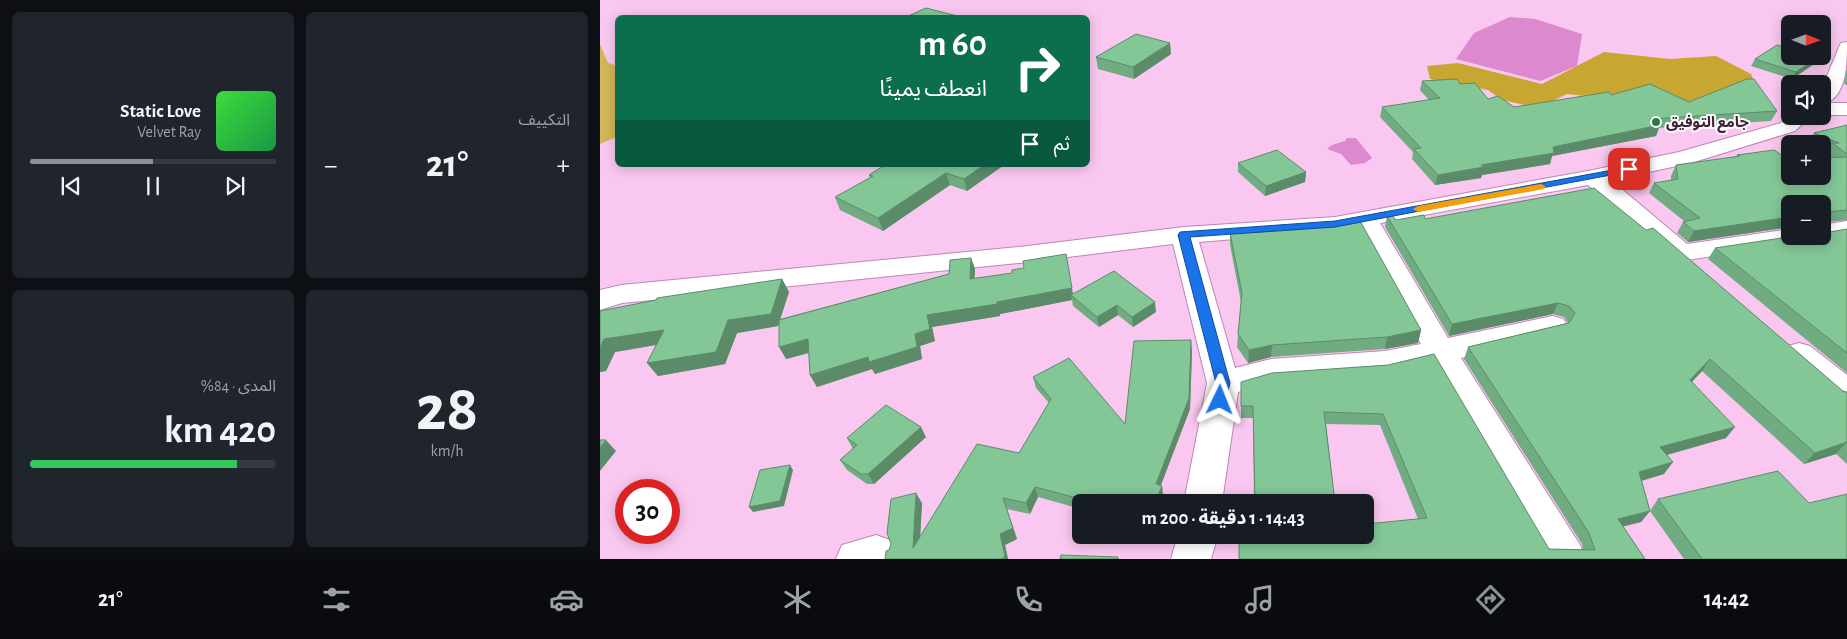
<!DOCTYPE html>
<html lang="ar">
<head>
<meta charset="utf-8">
<style>
  body { margin:0; font-family:"Alegreya Sans","Noto Sans Arabic",sans-serif; background:#20242c; color:#f1f3f6; direction:rtl; height:100vh; display:flex; flex-direction:column; font-size:19px; white-space:nowrap }
  * { box-sizing:border-box; margin:0 }
  p { font-size:16px; color:#9ea1a6 }
  .icon { flex:none; width:28px; height:28px; fill:none; stroke:currentColor; stroke-width:2; stroke-linecap:round; stroke-linejoin:round }
  .map { position:relative; flex:1; overflow:hidden; direction:ltr }
  .panel { display:flex; flex-direction:column; gap:12px; padding:12px; background:#0d0f14; width:600px }
  .panel>* { flex:none }
  .hud { position:absolute; left:15px; top:15px; width:475px; height:152px; border-radius:8px; box-shadow:0 2px 12px #0003; direction:rtl; background:#0b6e4f; color:#fff; overflow:hidden }
  .needle { width:32px; rotate:91deg }
  .fabs { position:absolute; left:1181px; top:15px; display:grid; gap:10px }
  .fabs a { display:grid; place-items:center; width:50px; height:50px; border-radius:8px; background:#171b24; box-shadow:0 2px 12px #0003; font-size:25px }
  .speed { position:absolute; left:15px; top:479px; display:flex; gap:10px; font-size:25px; font-weight:700; text-align:center }
  .speed>* { display:grid; place-content:center; width:65px; height:65px; border-radius:50%; background:#171b24; box-shadow:0 2px 12px #0003; line-height:1 }
  .speed .limit { border:8px solid #d22; background:#fff; color:#111 }
  .pin { position:absolute; display:grid; place-items:center; width:42px; height:42px; color:#fff; margin:-21px; border-radius:10px; box-shadow:0 2px 8px #0006 }
  .me { position:absolute; width:55px; margin:-28px; rotate:2deg; stroke-linejoin:round; filter:drop-shadow(0 0 4px #0008) }
  .turn { display:flex; align-items:center; gap:18px; height:105px; padding:0 20px; font-size:22px }
  .turn .icon { width:65px; height:65px; stroke-width:2.5 }
  .turn b { display:block; font-size:35px; line-height:42px }
  .then { display:flex; align-items:center; height:48px; padding:0 20px; background:#0003; gap:10px; font-size:19px }
  .big { font-size:38px; font-weight:700; line-height:1.1 }
  .panel .tile { flex:1; display:flex; flex-direction:column; justify-content:center; gap:8px; min-width:0; padding:0 18px; border-radius:8px; background:#20242c }
  .panel .dial { align-items:center; gap:0 }
  .dial b { font-size:65px; line-height:1 }
  .song { display:flex; align-items:center; gap:15px }
  .cover { width:60px; height:60px; border-radius:8px; background:linear-gradient(135deg,hsl(120 70% 55%),hsl(140 70% 35%)) }
  .played { height:5px; border-radius:2px; background:linear-gradient(90deg,#8c9099 50%,#363941 50%) }
  .keys { display:flex; justify-content:space-around; direction:ltr }
  .heat { display:flex; justify-content:space-between; align-items:center; font-size:28px; direction:ltr }
  .charge { height:8px; border-radius:4px; background:linear-gradient(90deg,#34c759 84%,#363941 0) }
  .panel .tiles { flex:1; display:grid; gap:12px; grid-template-columns:repeat(2,1fr) }
  .trip { position:absolute; left:472px; top:494px; width:302px; height:50px; border-radius:8px; background:#171b24; box-shadow:0 2px 12px #0003; font-weight:700; line-height:50px; text-align:center; direction:rtl }
  .menu { display:flex; height:80px; justify-content:space-around; align-items:center; background:#090b0e; color:#9ea1a6 }
  .menu .icon { width:35px; height:35px }
  .menu .active { color:#8c9099 }
  .menu b { font-size:22px; color:#f1f3f6 }
  main { display:flex; flex:1; min-height:0 }
  .map>svg:first-child { display:block }
  .green { fill:#d3b658 }
  .forest { fill:#c7a731 }
  .water { fill:#dc89cf }
  .lines { fill:none; stroke-linecap:round; stroke-linejoin:round }
  .minor-casing { stroke:#bf85b5; stroke-width:2 }
  .minor { fill:#fff; fill-rule:evenodd }
  .wall { fill:#71ab82 }
  .shaded-wall { fill:#5c8b6a }
  .building { fill:#83c797; stroke:#5c8b6a }
  .route { fill:#1a73e8; stroke:#114b97 }
  .slow { fill:#f59e0b }
  .poi-dot { fill:#2a7847; stroke:#fef8fd; stroke-width:2 }
  .labels { text-anchor:middle; dominant-baseline:central; stroke-width:4; stroke-linejoin:round; paint-order:stroke }
  .far-poi-label { font-size:15px; font-weight:bold; fill:#3c2438; stroke:#fef8fd; text-anchor:start }
</style>
</head>
<body>
<main>
<div class="map">
<svg width="1247" height="559" viewBox="0 0 1247 559">
  <rect width="100%" height="100%" fill="#f9c7ef"/>
  <path class="green" d="M0,44l8,19 10,3 -1,71 -17,7z"/>
  <path class="forest" d="M1004,52l66,7 46,-3 35,18 8,19h-46l-35,13 -111,-12 -29,14 -36,-8 -14,-10 -58,-11 -3,-13 31,-3 84,21z"/>
  <path class="water" d="M910,17l25,2 47,15 -5,32 -37,15 -84,-22 18,-26z
    M747,138h9l16,20 -7,5 -14,2 -10,-11 -14,-5 5,-4 13,-4z"/>
  <g class="lines">
    <g class="minor-casing">
      <path id="minor" d="M1247,42c0,20 0,55 -22,61h22v12h-25v-27l17,-41 2,-4z
        M1190,115l21,1 -16,15 -104,32 -80,17 76,64 103,-15v7h21l-4,5 -126,20 -9,-2 -84,-74 -208,38 68,115 105,-22 10,3 5,7 -5,7 -102,25 119,187 6,14h-42l-112,-195 -47,11 -114,8 -33,9 -16,110h-38l23,-119 -34,-139 -154,19 -397,40 -22,7v-20l21,-5 398,-38 165,-20 151,-10 258,-47 86,-18 102,-29zM757,227l64,117 -36,7 -114,8 -36,9 -36,-126 136,-11z
        M1247,221v16l-25,4 -10,-5h10v-11z
        M1199,343l11,3 37,29v31l-12,-4 -47,-40 -4,-8 4,-8z
        M276,535l14,5 6,14 -2,5h-58l6,-14z
        M578,535h40l-7,24h-40z"/>
    </g>
    <use href="#minor" class="minor"/>
  </g>
  <path class="wall" d="M571,54l-37,25 -36,-10 -2,-12z
    M1155,59l59,5 -22,15 -41,-13z
    M1247,70v15l-3,-1z
    M822,81l38,3 28,15 26,8 97,-12 166,16 -6,10 -112,7 -3,8 -104,20 -2,8 -68,11 -1,3 -46,7 -23,-26 1,-7 -33,-35 2,-10 47,-7 -9,-10z
    M1247,125v95l-19,2 -4,7 6,3 17,-3v144l-139,-114 7,-11 107,-12v-32h-32v23l-102,15 -11,-9 6,-11 1,-1 -35,-28 5,-10 17,-3v-4l5,-11 60,-8 1,-2 51,4 42,-2 -4,-3 1,-3 -5,-2v-5l-15,-1 7,-10z
    M638,163l68,9 -1,10 -40,14 -27,-24z
    M404,165l-37,26 -17,-6 -67,46 -43,-21 -5,-13 35,-19 -1,-3z
    M787,216l9,4 29,-1 422,173v72l-11,-10 -32,10 -102,-93 -10,11 34,56 -59,17 -3,19 -23,7 9,30 8,-12 189,60h-163l-34,-48 -9,11 -18,4 22,33h-407l180,-40 -38,-94 -54,-1 9,78h-81l-1,-84h-12v-36l147,-17 161,184h34l-1,-5 -118,-185 4,-12 100,-24 -4,-6 -11,-3 -104,22 -64,-109z
    M660,232l161,98 -3,13 -33,6 -114,8 -23,6 -11,-16 1,-13 3,-32 -11,-57v-12z
    M371,258l4,11 -1,10 99,15 83,18 -23,15 -15,-12 -19,12 -26,-21 -1,-6 -72,14v2l-68,11 3,14 -15,5 2,13 -47,15 -3,-5 -55,18 -7,-12 -1,-22 -23,6 -7,-37 -1,4 -41,7 -12,31 -67,12 -11,-13 9,-18 -41,7 -9,19 -6,1v-61l182,-32 7,13 -9,27 169,-45z
    M592,351l-2,58 -29,76 1,1 1,10 -3,6h-79v7l-43,-12 -8,17 -23,-5 10,30 -12,6 3,14h-123l4,-9 33,-47 -2,33 99,-83 30,-50 -13,-15 -3,-11 92,47z
    M326,437l-52,47h-7l-20,-14 -7,-10 13,-11 -6,-11z"/>
  <path class="shaded-wall" d="M570,43l1,11 -37,25 -1,-12z
    M1218,57l-4,7 -22,15 4,-7z
    M1060,125l-4,11 -104,20 -2,8 -68,11 -1,3 -46,7 3,-10 115,-28z
    M384,165h20l-37,26 -3,-12z
    M706,172l-1,10 -40,14 1,-10z
    M346,173l4,12 -67,46 -5,-13z
    M1190,217v10l-102,15 6,-11z
    M466,254l8,46v-2l-3,-3 1,5 -72,14v2l-68,11 3,14 -15,5 2,13 -47,15 -3,-5 -55,18 -7,-12 105,-41 12,-19 70,-13z
    M371,258l4,11 -1,22 -4,-12z
    M182,279l7,13 -11,34 -41,7 -12,31 -67,12 -11,-13 81,-43z
    M555,302l1,10 -23,15 -1,-10z
    M958,303l-5,11 -104,22 3,-12z
    M517,305l1,10 -19,12 -2,-10z
    M64,330l9,12 -58,10 -9,19 -6,1v-24l4,-9z
    M821,330l-3,13 -33,6 2,-12z
    M208,339l7,12 -29,8 -7,-12z
    M591,340l1,11 -2,58 -33,86 -1,-11z
    M672,345l-1,12 -23,6 1,-13z
    M1110,359l-8,12 -20,21 8,-12z
    M321,427l5,10 -52,47 -6,-10z
    M1135,427l-9,11 -74,21 8,-12z
    M6,440l10,11 -16,20v-23z
    M1247,442l-11,12 -32,10 11,-11z
    M1073,462l-9,12 -33,10 8,-12z
    M190,465l3,5 -9,36 -31,6 -4,-5z
    M562,486l1,10 -3,6h-5z
    M435,487l3,10 -8,17 -4,-11z
    M316,493l6,10 -3,55 -6,-10z
    M403,498l14,41 -12,6 3,14h-6l-2,-25z
    M1050,511l-9,11 -31,8 8,-11z"/>
  <path class="building" d="M326,8l39,10h-61z
    M536,34l34,9 -37,24 -37,-10z
    M1177,45l13,4v7l28,1 -22,15 -41,-13z
    M857,79l3,5 15,-1 13,16 10,-3 16,11 95,-15 2,3 39,-11 39,18 58,-23h7l23,32 -127,8 10,6 -107,22 1,6 -73,12 3,2 -46,8 -24,-26 7,-1 -39,-41 58,-9 -18,-17z
    M1247,125v29l-15,-11h7l-25,-10z
    M677,150l29,22 -40,14 -28,-23z
    M1174,150l14,9h2v17h32v-18l25,-1v53l-18,2 -1,11h-6v-19h-32v13l-96,14 -11,-9 17,-4 -46,-35 24,-4 -2,-14 64,-9 -3,-1z
    M285,165h99l-20,14 -18,-6 -68,45 -43,-21 38,-21 -4,-1z
    M994,188l52,42 7,-2 191,164h3v50l-32,11 -105,-94 -20,21 45,47 -75,20 13,15 -34,10 11,39 -32,8 27,40h-406v-24h127v-11l61,-6 -44,-104 -59,-2 11,90h-80l-2,-96h-12v-24l31,-9 116,-8 46,-11 115,195 46,1 -6,-17 -121,-186 101,-24 6,-10 -6,-7 -11,-3 -106,21 -65,-108 5,-1 4,5 28,-5 1,4z
    M759,219l62,111 -34,7 -115,8 -23,5 -11,-16 4,-41 -12,-60 29,-2 1,1z
    M1222,228l8,4 17,-3v124l-132,-105 80,-12h27z
    M466,254l6,34 -75,14v2l-70,11 3,14 -15,5 2,13 -48,15 -1,-5 -58,18 -2,-36 -29,8v-27l170,-46 1,-14 21,-2 -1,21 42,-6v-3l12,-2 -1,-7z
    M514,271l41,31 -23,15 -15,-12 -20,12 -26,-22z
    M182,279l-11,35 -43,6 -12,32 -69,11 17,-33 -60,9 -4,9v-37l56,-11 1,-2z
    M591,340l-2,58 -33,86 6,2 -7,16h-63l-57,-15 -9,16 -23,-5 10,30 -13,6 5,22 -3,3h-117l1,-8 3,-1 2,-6 -4,-11 4,-34 25,-6 -3,55 64,-104 42,9 32,-54 -18,-22 36,-19 56,66 9,-83z
    M286,405l35,22 -53,47h-7l-21,-14 17,-15 -10,-7z
    M0,440h6l-6,8z
    M190,465l-10,36 -31,6 11,-37z
    M1178,471l31,32 38,-9v65h-145l-44,-60z
    M461,555l57,2v2h-58z"/>
  <path class="route" d="M1029,167h3v4l-297,56 -145,10 40,146 -5,21 -5,2 -5,-2 -2,-4 3,-17 -38,-148 2,-3 155,-11z"/>
  <path class="slow" d="M941,184l5,3 -2,2 -126,23 -5,-3 5,-3z"/>
  <circle class="poi-dot" cx="1056" cy="122" r="5"/>
  <g class="labels">
    <g class="far-poi-label">
      <text x="1066" y="122">جامع التوفيق</text>
    </g>
  </g>
</svg>
<div class="fabs">
<a><svg class="needle" viewBox="-14 -14 28 28"><path d="M0-13l5 13h-10z" fill="#e53935"/><path d="M0 13l5-13h-10z" fill="#9ea1a6"/></svg></a>
<a><svg class="icon" aria-label="sound" viewBox="0 0 24 24"><path d="M4 9h4l5-4v14l-5-4H4zM17 9q2 3 0 6"/></svg></a>
<a>+</a>
<a>−</a>
</div>
<div class="speed"><div class="limit">30</div></div>
<div class="pin" style="left:1029px;top:169px;background:#d93025"><svg class="icon" aria-label="arrive" viewBox="0 0 24 24"><path d="M6 21V4h12l-3 4 3 4H6"/></svg></div>
<svg class="me" style="left:620px;top:400px" viewBox="-20 -20 40 40"><path d="M0-17L14 15 0 8-14 15z" fill="#1a73e8" stroke="#fff" stroke-width="4"/></svg>
<div class="trip">14:43 · 1 دقيقة · 200 m</div>
<div class="hud">
<div class="turn"><svg class="icon" aria-label="right" viewBox="0 0 24 24"><path d="M7 20v-9h11M14 6l5 5-5 5"/></svg><div><b>60 m</b>انعطف يمينًا</div></div>
<div class="then">ثم<svg class="icon" aria-label="arrive" viewBox="0 0 24 24"><path d="M6 21V4h12l-3 4 3 4H6"/></svg></div>
</div>
</div>
<section class="panel">
<div class="tiles">
<div class="tile"><p>التكييف</p>
<div class="heat"><a>−</a><b class="big">21°</b><a>+</a></div>
</div>
<div class="tile">
<div class="song"><i class="cover"></i><div><b>Static Love</b><p>Velvet Ray</p></div></div>
<div class="played"></div>
<div class="keys"><svg class="icon" aria-label="previous" viewBox="0 0 24 24"><path d="M18 5L8 12l10 7zM5 5v14"/></svg><svg class="icon" aria-label="pause" viewBox="0 0 24 24"><path d="M8 5v14M16 5v14"/></svg><svg class="icon" aria-label="next" viewBox="0 0 24 24"><path d="M6 5l10 7-10 7zM19 5v14"/></svg></div>
</div>
<div class="tile dial"><b>28</b><p>km/h</p></div>
<div class="tile"><p>المدى · 84%</p><b class="big">420 km</b><div class="charge"></div></div>
</div>
</section>
</main>
<nav class="menu">
<b>14:42</b>
<svg class="icon active" aria-label="directions" viewBox="0 0 24 24"><path d="M12 3l9 9-9 9-9-9zM9 14v-3h6M13 9l2 2-2 2"/></svg>
<svg class="icon" aria-label="music" viewBox="0 0 24 24"><path d="M9 18V5l10-2v13"/><circle cx="6" cy="18" r="3"/><circle cx="16" cy="16" r="3"/></svg>
<svg class="icon" aria-label="phone" viewBox="0 0 24 24"><path d="M5 4h4l2 5-3 2q2 4 5 5l2-3 5 2v4C11 20 4 13 5 4z"/></svg>
<svg class="icon" aria-label="climate" viewBox="0 0 24 24"><path d="M12 3v18M4 7l16 10M4 17L20 7"/></svg>
<svg class="icon" aria-label="car" viewBox="0 0 24 24"><path d="M5 17H2v-5l4-1 3-4h7l3 4 3 1v5h-3M9 17h6M6 11h13"/><circle cx="7" cy="17" r="2"/><circle cx="17" cy="17" r="2"/></svg>
<svg class="icon" aria-label="filters" viewBox="0 0 24 24"><path d="M4 7h16M4 17h16"/><circle cx="9" cy="7" r="2"/><circle cx="15" cy="17" r="2"/></svg>
<b>21°</b>
</nav>
</body>
</html>
